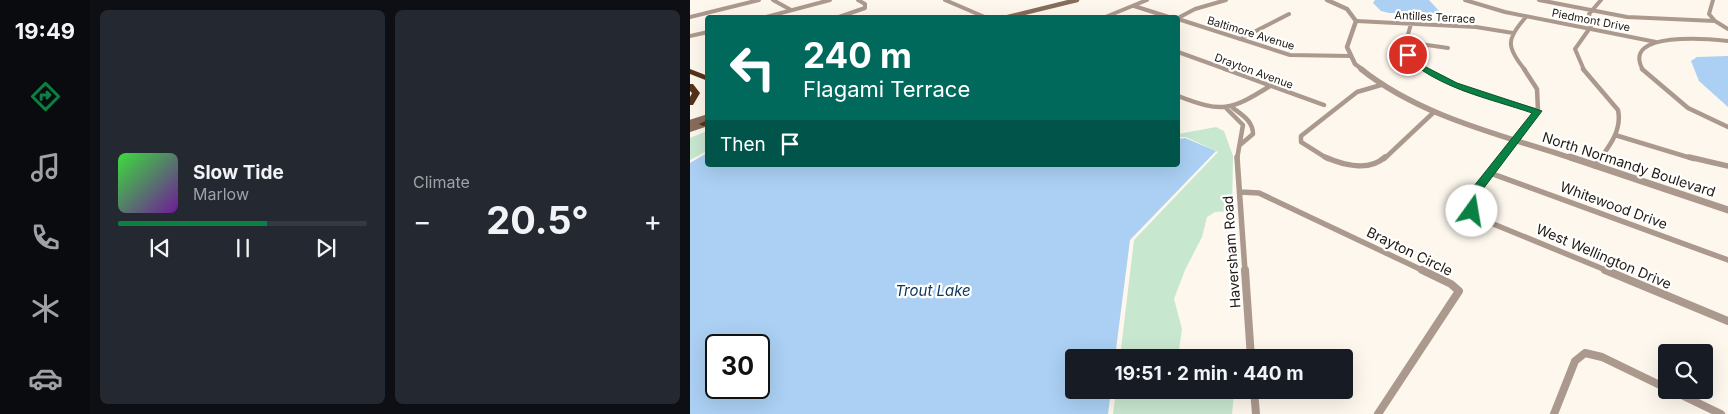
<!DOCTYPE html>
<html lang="en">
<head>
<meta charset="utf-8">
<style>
  body { margin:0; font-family:Inter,sans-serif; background:#242831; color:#f1f3f6; height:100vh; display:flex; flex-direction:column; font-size:19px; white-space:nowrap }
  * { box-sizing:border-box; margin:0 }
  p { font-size:16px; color:#9ea1a6 }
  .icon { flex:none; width:28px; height:28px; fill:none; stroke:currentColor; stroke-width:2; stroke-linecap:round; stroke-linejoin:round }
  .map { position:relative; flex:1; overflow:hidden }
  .side { display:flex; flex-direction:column; gap:10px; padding:10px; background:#0d0f14; width:600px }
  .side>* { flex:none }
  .hud { position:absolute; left:15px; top:15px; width:475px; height:152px; border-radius:5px; box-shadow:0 5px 20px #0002; background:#00695c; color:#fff; overflow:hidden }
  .controls { position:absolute; left:968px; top:344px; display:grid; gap:10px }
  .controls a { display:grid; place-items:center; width:55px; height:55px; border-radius:5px; background:#171b24; box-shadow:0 5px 20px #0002; font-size:25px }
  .speed { position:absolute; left:15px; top:334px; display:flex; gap:10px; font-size:25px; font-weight:700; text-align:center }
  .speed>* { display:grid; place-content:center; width:65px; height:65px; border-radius:50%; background:#171b24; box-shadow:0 5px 20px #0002; line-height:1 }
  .speed .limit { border:2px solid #111; border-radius:8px; background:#fff; color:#111 }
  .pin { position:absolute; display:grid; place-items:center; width:42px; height:42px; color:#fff; margin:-21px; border:2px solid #fff; border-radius:50%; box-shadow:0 1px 5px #0007 }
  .me { position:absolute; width:55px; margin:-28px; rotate:13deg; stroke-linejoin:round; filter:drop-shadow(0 0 4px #0008) }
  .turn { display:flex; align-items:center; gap:18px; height:105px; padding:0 15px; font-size:22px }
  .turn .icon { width:65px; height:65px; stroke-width:2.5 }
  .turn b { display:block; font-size:35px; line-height:42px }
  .then { display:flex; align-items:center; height:48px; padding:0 15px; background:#0003; gap:10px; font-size:19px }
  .big { font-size:38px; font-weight:700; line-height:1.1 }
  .side .card { flex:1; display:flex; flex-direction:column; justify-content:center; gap:8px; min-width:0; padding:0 18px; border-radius:8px; background:#242831 }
  .song { display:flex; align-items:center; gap:15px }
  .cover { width:60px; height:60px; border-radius:8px; background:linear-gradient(135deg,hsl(120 70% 55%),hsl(280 70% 35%)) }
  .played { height:5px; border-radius:2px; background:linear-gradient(90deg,#0b8043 60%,#363941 60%) }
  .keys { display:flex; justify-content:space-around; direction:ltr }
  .heat { display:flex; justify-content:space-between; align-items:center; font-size:28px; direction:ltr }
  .side .tiles { flex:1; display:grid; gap:10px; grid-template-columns:repeat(2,1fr) }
  .trip { position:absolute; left:375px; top:349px; width:288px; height:50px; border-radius:5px; background:#171b24; box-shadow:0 5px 20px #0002; font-weight:700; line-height:50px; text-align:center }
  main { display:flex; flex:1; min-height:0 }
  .dock { display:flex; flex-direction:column; width:90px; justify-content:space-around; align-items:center; background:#090b0e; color:#9ea1a6 }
  .dock .icon { width:35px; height:35px }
  .dock .current { color:#0b8043 }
  .dock b { font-size:22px; color:#f1f3f6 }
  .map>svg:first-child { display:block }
  .green { fill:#c8e7cf }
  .water { fill:#abd0f3; fill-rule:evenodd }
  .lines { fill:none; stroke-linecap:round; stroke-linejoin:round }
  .minor-far3 { stroke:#ac998e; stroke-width:4 }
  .minor-far2 { stroke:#ac998e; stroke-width:4.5 }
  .minor-far1 { stroke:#ac998e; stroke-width:5.5 }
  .minor { stroke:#ac998e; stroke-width:8 }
  .tertiary-far2 { stroke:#ac998e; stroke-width:4.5 }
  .tertiary-far1 { stroke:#ac998e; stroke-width:5.5 }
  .tertiary { stroke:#ac998e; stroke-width:7 }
  .secondary-far1 { stroke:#876c5b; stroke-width:4.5 }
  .secondary { stroke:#876c5b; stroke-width:6 }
  .motorway { fill:#55321a; fill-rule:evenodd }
  .route { fill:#0b8043; stroke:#07532c }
  .labels { text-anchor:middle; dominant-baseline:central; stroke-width:4.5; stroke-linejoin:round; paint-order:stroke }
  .far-street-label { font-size:11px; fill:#1f1a11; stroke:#fff }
  .street-label { font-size:14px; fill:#1f1a11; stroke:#fff }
  .water-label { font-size:15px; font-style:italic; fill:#0e3759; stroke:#fff }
</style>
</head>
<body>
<main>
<nav class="dock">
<b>19:49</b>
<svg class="icon current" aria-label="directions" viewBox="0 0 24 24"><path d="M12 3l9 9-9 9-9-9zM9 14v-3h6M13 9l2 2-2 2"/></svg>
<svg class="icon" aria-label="music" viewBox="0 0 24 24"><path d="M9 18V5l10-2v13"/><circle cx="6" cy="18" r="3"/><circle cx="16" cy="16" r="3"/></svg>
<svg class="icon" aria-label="phone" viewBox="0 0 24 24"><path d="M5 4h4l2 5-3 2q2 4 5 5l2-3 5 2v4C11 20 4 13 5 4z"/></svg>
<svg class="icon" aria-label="climate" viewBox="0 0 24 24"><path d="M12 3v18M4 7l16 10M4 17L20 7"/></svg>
<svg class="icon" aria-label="car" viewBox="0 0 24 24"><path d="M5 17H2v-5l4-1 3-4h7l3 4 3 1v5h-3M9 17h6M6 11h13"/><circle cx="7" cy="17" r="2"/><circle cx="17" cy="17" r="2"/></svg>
</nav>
<section class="side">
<div class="tiles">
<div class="card">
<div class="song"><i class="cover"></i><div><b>Slow Tide</b><p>Marlow</p></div></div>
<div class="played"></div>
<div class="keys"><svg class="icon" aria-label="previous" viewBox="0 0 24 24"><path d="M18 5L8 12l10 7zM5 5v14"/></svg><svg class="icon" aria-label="pause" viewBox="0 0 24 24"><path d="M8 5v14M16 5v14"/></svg><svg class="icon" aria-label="next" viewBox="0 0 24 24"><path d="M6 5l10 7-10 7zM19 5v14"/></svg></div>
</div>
<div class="card"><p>Climate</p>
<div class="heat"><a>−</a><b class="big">20.5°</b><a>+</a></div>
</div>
</div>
</section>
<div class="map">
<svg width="1038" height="414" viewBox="0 0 1038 414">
  <rect width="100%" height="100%" fill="#fdf7ed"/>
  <path class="green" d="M526,127l8,4 9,25 -1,55 -17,1 -8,5 -5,20 -17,33 -11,29 8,30 -4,28h-58l14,-117 84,-88 -32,-15h-8v-3z
    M17,131v20l-17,9v-22z
    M426,390h116l2,4 -2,20h-119z"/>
  <path class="water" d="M685,0h54l12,13h-52l-8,-2 -8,-8z
    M1038,56v51l-29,-26 -8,-20 6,-4z
    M495,138l31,13 -86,89 -15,117 -41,1v32h37l-3,24h-418v-251l17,-10 1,12h470v-26zM26,345h43v43h-43z"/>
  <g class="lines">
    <path class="minor-far3" d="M83,0l18,10
      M255,0l42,18
      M775,0l40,12 151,30
      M849,0l88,17 88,4
      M1023,0l-4,14 6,7 13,8
      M444,6l38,12
      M0,17l69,-17
      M72,18l68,-18
      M146,18l29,-10v-4l-7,-4
      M413,18l44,-18
      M488,18l17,-9 31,-9
      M488,19l112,36 60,1
      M666,21l120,6 37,6
      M721,24l-7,24 10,13 12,9
      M0,36l18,-4
      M550,39l49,-25
      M716,42l42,6
      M488,52l50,18
      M835,70c-19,-23 -19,-31 1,-53
      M894,70l-9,-21 17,-24 -3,-11 12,-14
      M953,70c-23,-40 68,-31 85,-29"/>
    <path class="minor-far2" d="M535,69l99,36
      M734,69l40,20 74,22
      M893,69l35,41c4,19 -7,34 -18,49
      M952,69l46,39 40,19
      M488,96c44,17 52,15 92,-10
      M543,108c9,7 20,13 20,26l-13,11
      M537,109l16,16 -6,34
      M925,135l79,24
      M638,159l-27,-17v-6l56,-44 24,-7
      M694,159l50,-47
      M811,159l37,-48 -1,-22 -13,-20"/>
    <path class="minor-far1" d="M547,157l8,114
      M635,157c18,8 44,15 60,0
      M812,157c-8,11 -35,38 -30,50 2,7 9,10 14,14l122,50
      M999,157l39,9
      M905,166l6,-9
      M800,173l238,87
      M550,192l19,1 165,78"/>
    <path class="minor" d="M555,270l6,88
      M915,270l123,51
      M564,390l2,24
      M981,390l50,24
      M688,414l81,-123 -8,-7 -29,-14
      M864,414l21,-53 10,-8 17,4 64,31"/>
    <path class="tertiary-far2" d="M637,0l20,9 9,12 -9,26 8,17 8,6"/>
    <path class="tertiary-far1" d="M671,69c60,48 141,66 213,90"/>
    <path class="tertiary" d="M880,157l158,53"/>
    <path class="secondary-far1" d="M314,18l73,-18"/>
    <path class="secondary" d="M0,123l18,-6
      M0,129l18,-6"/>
    <path class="motorway" d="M0,69l18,7v5l-18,-7z
      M0,84h3l7,9 -7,12h-3v-8l2,-4 -2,-2z
      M18,120v5l-5,1 -4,-2z"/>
  </g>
  <path class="route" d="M715,54h6l13,12 33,17 85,28 -65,86v17l-5,1c-8,-3 -8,-12 -6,-19l66,-83c-44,-15 -92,-24 -127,-56z"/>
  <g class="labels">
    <g class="far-street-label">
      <text transform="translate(745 17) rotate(3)">Antilles Terrace</text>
      <text transform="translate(901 20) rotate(11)">Piedmont Drive</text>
      <text transform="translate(561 33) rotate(17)">Baltimore Avenue</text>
      <text transform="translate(564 71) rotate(20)">Drayton Avenue</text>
    </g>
    <g class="street-label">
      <text transform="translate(939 164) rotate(18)">North Normandy Boulevard</text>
      <text transform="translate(924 205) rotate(20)">Whitewood Drive</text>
      <text transform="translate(720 251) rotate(26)">Brayton Circle</text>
      <text transform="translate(541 252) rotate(-94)">Haversham Road</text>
      <text transform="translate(914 256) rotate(23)">West Wellington Drive</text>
    </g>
    <g class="water-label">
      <text x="243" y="290">Trout Lake</text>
    </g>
  </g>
</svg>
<div class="controls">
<a><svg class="icon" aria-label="search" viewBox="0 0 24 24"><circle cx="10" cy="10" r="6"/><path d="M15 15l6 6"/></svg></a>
</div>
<div class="speed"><div class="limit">30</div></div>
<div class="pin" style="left:718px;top:55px;background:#d93025"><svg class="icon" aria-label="arrive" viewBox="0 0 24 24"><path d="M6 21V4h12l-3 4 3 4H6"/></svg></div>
<svg class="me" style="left:782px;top:211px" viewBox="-20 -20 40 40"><circle r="19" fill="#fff"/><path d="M0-13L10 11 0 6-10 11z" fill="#0b8043"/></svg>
<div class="trip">19:51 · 2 min · 440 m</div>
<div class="hud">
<div class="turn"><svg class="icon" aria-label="left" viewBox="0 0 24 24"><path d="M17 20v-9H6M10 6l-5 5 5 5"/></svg><div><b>240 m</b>Flagami Terrace</div></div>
<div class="then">Then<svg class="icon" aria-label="arrive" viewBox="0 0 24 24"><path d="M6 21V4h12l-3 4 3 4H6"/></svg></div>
</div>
</div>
</main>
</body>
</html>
